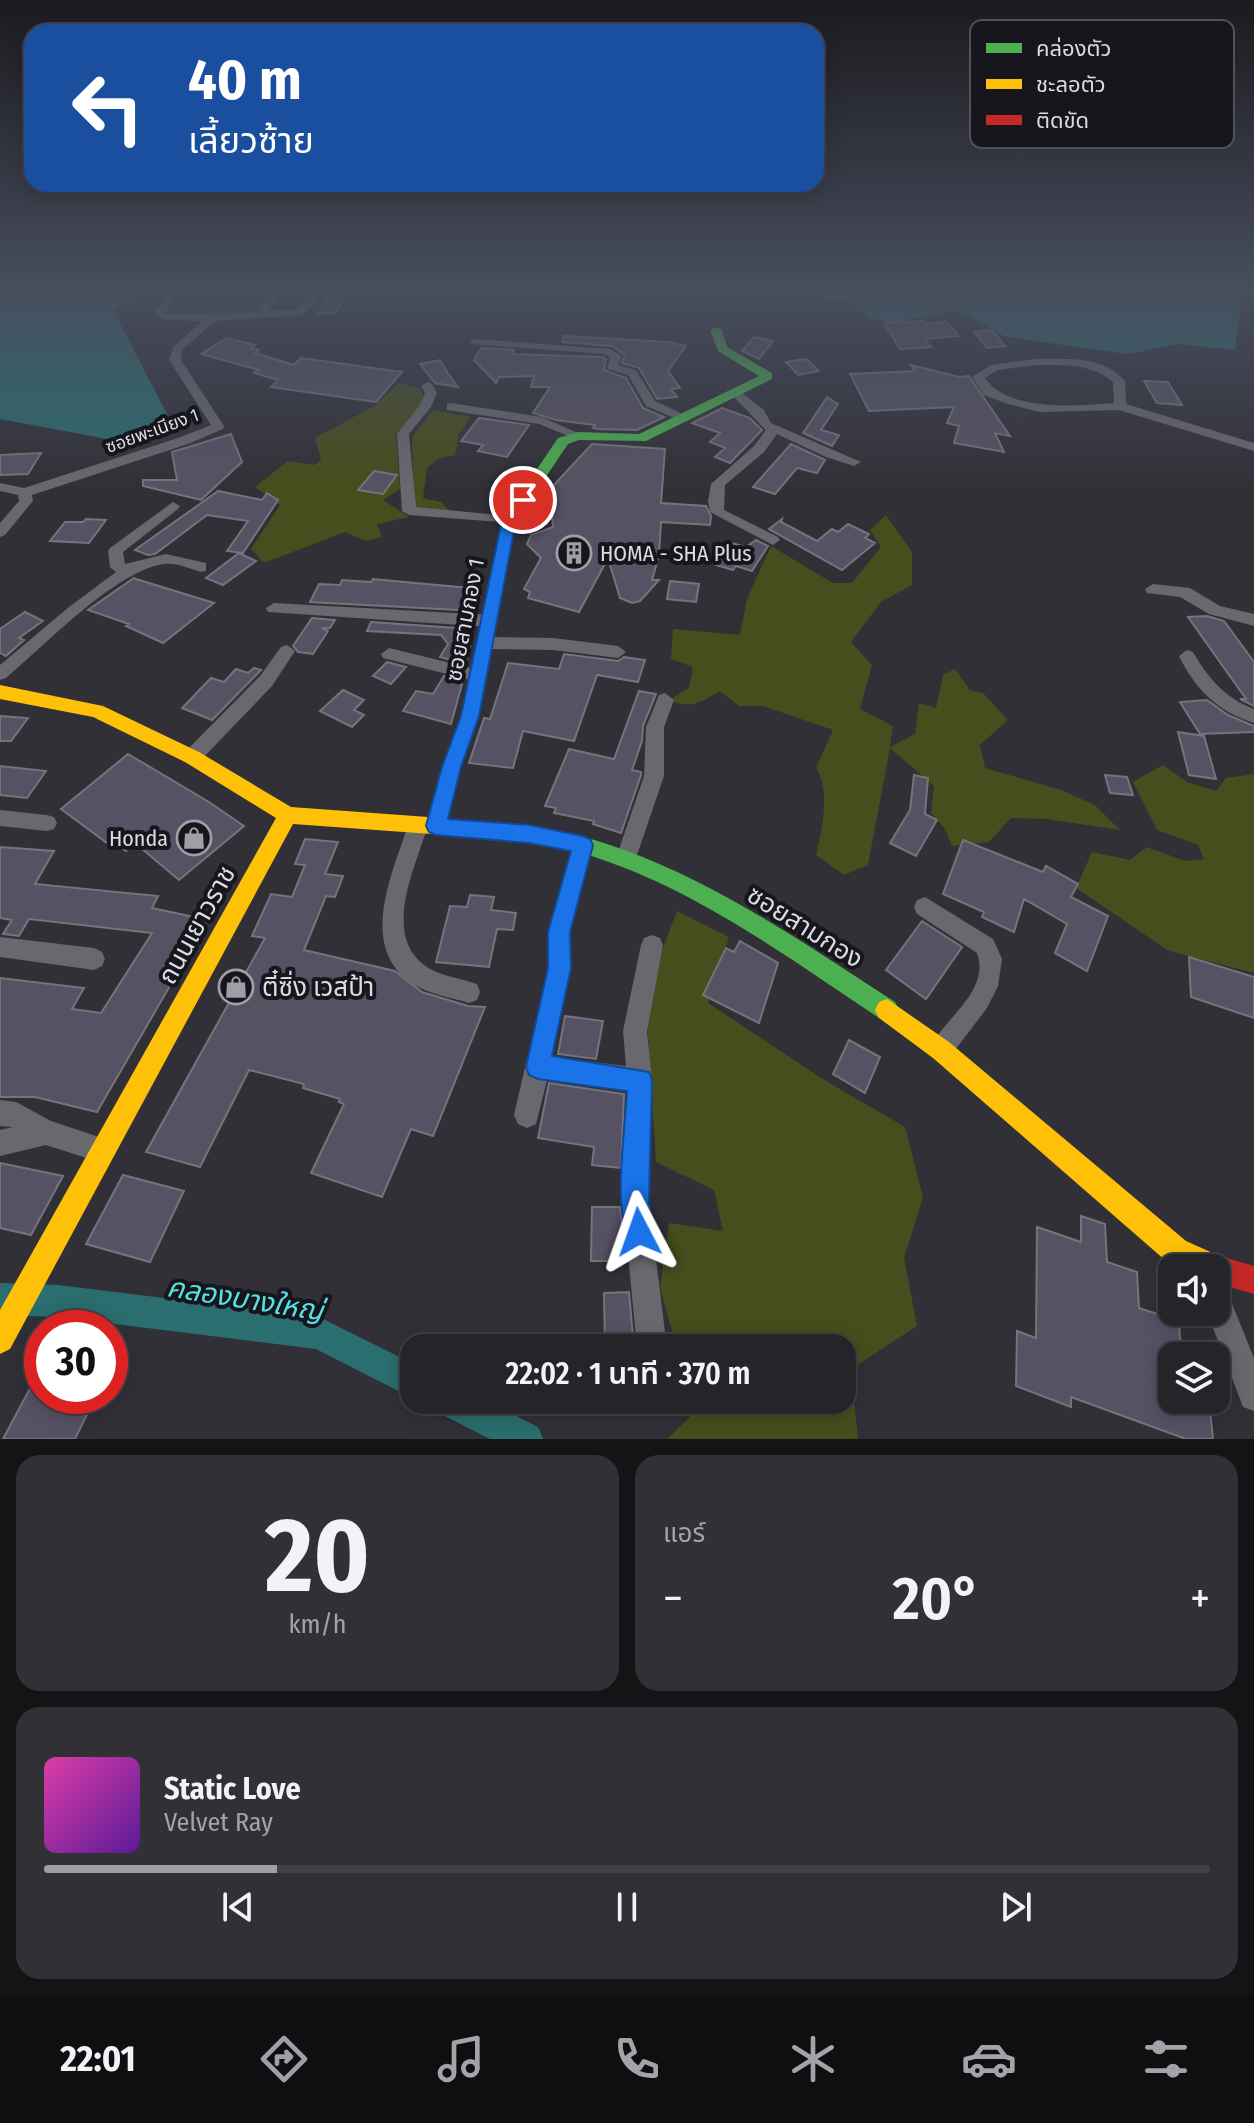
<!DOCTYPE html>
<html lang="th">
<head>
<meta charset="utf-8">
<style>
  body { margin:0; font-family:"Fira Sans Condensed","Noto Sans Thai",sans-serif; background:#313035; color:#f1f3f6; height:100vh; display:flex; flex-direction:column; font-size:30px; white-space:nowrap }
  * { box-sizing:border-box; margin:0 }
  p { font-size:26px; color:#a3a4a8 }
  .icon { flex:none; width:44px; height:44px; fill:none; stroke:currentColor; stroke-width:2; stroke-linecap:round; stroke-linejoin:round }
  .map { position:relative; height:1439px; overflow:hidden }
  .drawer { display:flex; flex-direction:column; gap:16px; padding:16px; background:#141417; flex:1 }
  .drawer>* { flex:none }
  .hud { position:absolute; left:24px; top:24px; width:800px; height:168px; border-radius:24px; box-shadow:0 4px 20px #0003,0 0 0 2px #424146; background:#1a4fa0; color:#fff; overflow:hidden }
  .fabs { position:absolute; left:1158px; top:1254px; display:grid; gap:16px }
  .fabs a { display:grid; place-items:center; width:72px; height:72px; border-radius:16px; background:#252429; box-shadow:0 4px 20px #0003,0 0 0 2px #424146; font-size:40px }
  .speed { position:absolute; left:24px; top:1310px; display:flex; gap:16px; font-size:40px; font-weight:700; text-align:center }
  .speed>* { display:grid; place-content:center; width:104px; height:104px; border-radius:50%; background:#252429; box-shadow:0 4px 20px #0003,0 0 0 2px #424146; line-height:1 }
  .speed .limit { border:12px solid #d22; background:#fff; color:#111 }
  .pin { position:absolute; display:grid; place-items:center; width:68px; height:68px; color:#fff; margin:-34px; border:4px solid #fff; border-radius:50%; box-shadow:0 2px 8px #0007 }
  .me { position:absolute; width:88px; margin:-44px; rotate:356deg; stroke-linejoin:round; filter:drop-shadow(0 0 6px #0008) }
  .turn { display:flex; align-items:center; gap:28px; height:168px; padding:0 32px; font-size:36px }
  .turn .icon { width:104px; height:104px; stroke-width:2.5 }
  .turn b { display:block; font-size:56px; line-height:68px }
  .big { font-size:60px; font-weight:600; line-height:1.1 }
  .drawer .card { flex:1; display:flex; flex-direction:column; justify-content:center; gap:12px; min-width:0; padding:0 28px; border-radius:24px; background:#313035 }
  .drawer .dial { align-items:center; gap:0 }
  .dial b { font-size:104px; line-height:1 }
  .song { display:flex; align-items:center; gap:24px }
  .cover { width:96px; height:96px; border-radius:12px; background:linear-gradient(135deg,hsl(320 70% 55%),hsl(270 70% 35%)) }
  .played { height:8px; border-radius:4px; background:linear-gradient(90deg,#a09fa7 20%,#424146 20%) }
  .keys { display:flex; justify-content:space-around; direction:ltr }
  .heat { display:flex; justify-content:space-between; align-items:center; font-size:44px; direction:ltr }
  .drawer .tiles { flex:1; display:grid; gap:16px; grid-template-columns:1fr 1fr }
  .card:last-child { grid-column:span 2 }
  .trip { position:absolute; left:400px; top:1334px; width:456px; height:80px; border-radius:24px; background:#252429; box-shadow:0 4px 20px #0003,0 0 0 2px #424146; font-weight:600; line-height:80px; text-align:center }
  .menu { display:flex; height:128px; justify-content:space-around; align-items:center; background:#0f0e10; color:#a3a4a8 }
  .menu .icon { width:56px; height:56px }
  .menu .active { color:#a09fa7 }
  .menu b { font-size:36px; color:#f1f3f6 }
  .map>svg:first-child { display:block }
  .green { fill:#474d1c }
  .water { fill:#2a6e6f }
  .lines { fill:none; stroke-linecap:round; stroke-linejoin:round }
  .canal { fill:#2a6e6f; fill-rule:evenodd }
  .building { fill:#565264; stroke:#75747b; stroke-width:2 }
  .street { fill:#69686e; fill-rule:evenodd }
  .fast { fill:#4caf50; fill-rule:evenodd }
  .slow { fill:#ffc107; fill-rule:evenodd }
  .jam { fill:#c62828; fill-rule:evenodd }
  .route { fill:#1a73e8; stroke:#114b97; stroke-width:2 }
  .labels { text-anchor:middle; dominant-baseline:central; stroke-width:8; stroke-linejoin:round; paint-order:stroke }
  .far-street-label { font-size:18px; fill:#dcdbe4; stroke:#17161c }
  .poi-label { font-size:22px; fill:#dcdbe4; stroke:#17161c; text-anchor:start }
  .street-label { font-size:22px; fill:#dcdbe4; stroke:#17161c }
  .near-street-label { font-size:26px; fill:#dcdbe4; stroke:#17161c }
  .near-poi-label { font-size:26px; fill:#dcdbe4; stroke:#17161c; text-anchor:start }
  .near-water-label { font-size:28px; font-style:italic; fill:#54e3e3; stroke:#17161c }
  .key { fill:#17161c; stroke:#525158; stroke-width:2 }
  .key-label { font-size:22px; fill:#dcdbe4 }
</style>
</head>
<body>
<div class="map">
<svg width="1254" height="1439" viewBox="0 0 1254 1439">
  <rect width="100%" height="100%" fill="#313037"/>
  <path class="green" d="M399,383l21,6 3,7 -5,13 -22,27 4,53 -17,11 26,17 -32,7 5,13 -16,4 -21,-9 -81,31 -13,-14 29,-44 -25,-18 33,-26 27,4 6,-6 -6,-21 59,-32z
    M433,410l38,7 -12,17 -4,21 -16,3 -12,10 -4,30 18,4 9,9 -34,-4 -2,-4 -2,-66z
    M886,515l26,37v33l-31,17 -30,40 21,23 -12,44 33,17 -3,21 25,-13 4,-31 17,5 7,-33 12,-6 15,21 13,3 25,27 -28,25 5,23 76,22 34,15 25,25 -74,-11 -35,-1 -22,24 -37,4 -7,-17 -14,-16 3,-27 -44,-38 -22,117 -24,10 -28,-20c6,-26 15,-64 0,-87l17,-38 -70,-24h-24l-19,-15c-18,11 -30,19 -51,9l20,-12 4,-21 -22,-8 2,-30 67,6 7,-36 24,-53 62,37h19l29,-36 -11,-17z
    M1163,765l24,17 29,9 10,-13 28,-4v199l-85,-22 -93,-63 16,-36 38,8 17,-13 38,14 19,-2 -6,-14 -41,-15 -24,-48z
    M677,911l52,26 -21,66 113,75 84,49 18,70 -19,61 13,68 -66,43 7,70h-191l28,-27 -3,-12h150v-52h-165l-17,-60 9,-65 54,8 -9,-41 -58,-28 -9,-143 12,-61z"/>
  <path class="water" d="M0,288h148l-34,23 55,107 -51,23 -118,-22z
    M781,288h468l-7,9 -7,53 -57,-6 -50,10 -79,-11 -45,-7 -46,-26 -66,13 -23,-5 -23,-18 -44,-3z"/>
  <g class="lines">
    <path class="canal" d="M0,1283l58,2 261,32 95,47v35l-98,-50 -258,-32 -58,-2z
      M432,1400h53l53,27 5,12h-53l-53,-27z"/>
  </g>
  <path class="building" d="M334,288l17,1 -16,24h-17z
    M923,321l2,3 22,-2 12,14 -34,3 6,8 -31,2 -16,-26z
    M992,330l13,16 -18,2 -13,-16z
    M564,336l105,6 17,4 -18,25 12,17 -9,1 6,8 -20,2 -18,-31 -17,-5 3,-8 -13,-9 -50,-4z
    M754,337l19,4 -14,18 -17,-8z
    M227,338l28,7 -4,3 8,2 -4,3 39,12 7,-7 101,14 -26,30 -105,-15 7,-7 -24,-7 5,-3 -58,-16z
    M481,348l33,2 -2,4 91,3 3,2 -2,11 22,8 17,30 21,9 -27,13 -39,-1 -5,-1 2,-3 -39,-5 -23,-7 17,-26h-19l3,-11 -35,1 -3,6 -22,-23z
    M806,359l13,12 -21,4 -12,-13z
    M440,360l7,12 11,15 -23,-4 -15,-19z
    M911,365l48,12 10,-1 41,60 -15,-3 9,19 -50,-9 5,-17 -12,-3 7,-16 -85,4 -19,-37 65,-3z
    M1144,381l24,1 14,23 -25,-2z
    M827,397l11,7 -17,26 18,5 -7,11 -29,-13z
    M722,408l28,10 12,12 -32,33 -15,-6 10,-9 -15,-6 10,-9 -28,-10z
    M479,418l50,7 -22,32 -29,-6 5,-6 -22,-4z
    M231,434l11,28 -41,38 -58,-14v-6h34l-5,-28z
    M592,444l73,5 -4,54 45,3 5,10 -1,9 -49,-3 -2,33 -7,25h7l-19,21 -8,2 -12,-5 -12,-40 -29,54 -51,-14 2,-6 -6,-3 17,-31 -14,-14 4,-9 22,-8 -3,-38z
    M791,444l34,16 -8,13 -20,-5 -22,26 -22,-7z
    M41,453l-13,21 -28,1v-20z
    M374,471l23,4 -14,19 -25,-4z
    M218,491l44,9 5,-7 11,7 -35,53 -16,-2 21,-30 -41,-6 -52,39 -7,1 -13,-5z
    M86,519l20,1 -17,23 -39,-2 15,-19h18z
    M782,519l-1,3 36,19 15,-12 6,3 10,-8 21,10 -4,4 10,5 -33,27 -73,-41z
    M756,540l12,6 -16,25 -16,-5 -3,4 -17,-5 15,-22 15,4z
    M239,553l17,8 -33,24 -17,-7z
    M134,578l2,1 78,24 -51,40 -37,-17 3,-2 -41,-14z
    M373,579l42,4 66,6 -4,22 -167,-9 9,-18 21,1 2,-5 29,2z
    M670,581l29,3 -3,18 -29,-3z
    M25,612l18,9 -24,17 5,2 -18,16 -6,-3v-24z
    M1207,616l17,5 30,41v44l-14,-7h6l-58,-82z
    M312,618l23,2 -5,8h-8l6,3 -15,23 -15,-2 -5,-6z
    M371,622l99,7 -4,13 6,-7 -6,29 -26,-7 8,-13 -7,-9 -74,-4z
    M564,654l54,7 6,-4 21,3 -7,22 -41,-7 -23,66 -51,-10 -10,37 -44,-5 15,-45 6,1 18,-56 51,6z
    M387,662l19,5 -15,17 -18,-8z
    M254,668l7,2 -49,50 -30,-12 29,-30 13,4 12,-13 12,4z
    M444,676l17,5 1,3 -11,40 -48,-13 13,-20 17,3z
    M343,690l21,10 -10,10 10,5 -12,12 -32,-16z
    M639,691l17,3 -13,32 -1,15 -10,29 9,2v3l-20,58 -28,-9 1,-3 -40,-8 2,-5 -11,-2 24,-57 45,10z
    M1207,700l21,15 26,11v6l-54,2 -20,-32z
    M0,716l28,2 -17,23h-11z
    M1178,732l26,4 12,43 -27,-4z
    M128,754l81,48 35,24 -65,54 -44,-37 -9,8 -17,-11 -2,3 -46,-34z
    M0,766l46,5 -19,27 -27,-3z
    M914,775l14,3 -3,36 12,6 -21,36 -26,-13 20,-33z
    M1105,775l22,2 6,18 -23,-2z
    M305,839l33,3 -13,32 18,2 -8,21 -9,-1 -22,54 91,21 27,21 46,14 17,1 -52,129 -22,-7 -29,68 -71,-24 33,-69 -5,-2 1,-3 -37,-11 1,-4 -55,-14 -49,97 -54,-15 119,-214 -13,-2 19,-42 21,3 13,-32 -10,-1z
    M963,840l80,32 3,-6 32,18 -7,13 37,19 -21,55 -32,-18 12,-29 -43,-25 -10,33 -32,-15 2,-5 -41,-18z
    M0,847l54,4 -19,33 123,12 -6,12 56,12 -111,192 -62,-15h-35v-119l84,10 -12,21 29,4 51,-80 -123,-14 -10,17 -16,-2 9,-14 -12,-2z
    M470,895l24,2 -3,13 25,3 -3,17 -16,-1 -8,38 -53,-5 14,-56 17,1z
    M922,921l40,26 -36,52 -40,-29z
    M740,941l38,22 -19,60 -56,-28 23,-47 8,4z
    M1189,957l65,20v41l-63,-21z
    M565,1016l38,5 -7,38 -38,-5z
    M849,1040l31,17 -15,36 -32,-19z
    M549,1083l75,11 -3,74 -29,-3 2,-18 -56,-9z
    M0,1163l63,13 -32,59 -31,-7z
    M123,1175l61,16 -34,71 -64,-18z
    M592,1207h28l6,54h-35z
    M1081,1216l24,8 2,38 30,10 2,36 40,13 1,19 39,14 -47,2v44h37l4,39h-27l-115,-42v10l-55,-21 1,-55 19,7 1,-111 44,15z
    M629,1292l5,56h-29l-1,-55z
    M42,1366v30h54l-21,43h-72z"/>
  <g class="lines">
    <path class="street" d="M172,288h10l-17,24 3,2 90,-2 13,-24h10l-12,23 26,-1 19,-21 9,2 -16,21 -6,3 -86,6 -33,29 -1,10 43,66 -1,3 -35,15 -156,51 1,6 -28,34 -5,2v-14l19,-22 -1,-6 -18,-4v-8l24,5 154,-50 33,-13 -42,-65 4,-13 29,-26 -36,-1 -12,-7z
      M475,339l135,10 12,7 -4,9 18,5 19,31 34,16 -10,3 -33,-14 -18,-31 -21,-6 3,-12 -6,-3 -133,-10v-4z
      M1035,359c32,0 67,-4 90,22l1,23 128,39v8l-135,-41 -80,2 -31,-8 -24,-9 -12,-18 19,-12zM1035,365c28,0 56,-2 78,17l1,21c-37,3 -106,9 -129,-25l13,-8z
      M427,382l4,1 6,10 -6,14 -22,27 7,73 93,9 5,1v6l-105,-8 -7,-4 -5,-77 22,-28 6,-13 -4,-7z
      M737,389l27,21 7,13 90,39 -7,4 -28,-9 -49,-23 -13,18 -39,33 -1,25 54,27 2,3 -7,5 -63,-33 -2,-11 3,-17 43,-38 12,-16 -33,-34 -2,-3z
      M451,403l91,14 42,19 -6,4 -39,-16 -92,-14v-6z
      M173,502l7,4 -2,3 -55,43 2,12 41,-10 40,9v8l-5,1c-14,-4 -27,-11 -42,-7 -47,10 -115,81 -153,113l-6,2v-15l69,-58 47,-35 -6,-5 -2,-16 2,-3z
      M1153,584l37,4 30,18 34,8v12l-45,-12 -29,-17 -33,-4 -2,-4z
      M274,603l216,12 8,6 -8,6 -222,-15 -2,-4z
      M485,637l68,1 65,8 8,6 -8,6 -65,-8 -68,-1 -8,-6z
      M287,645l8,6 -23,35 -73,76h-14l-2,-5 2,-5 75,-76 21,-29z
      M389,648l90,22 9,6 -9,6 -96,-24 -2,-4z
      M1187,650l6,2c15,26 32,46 61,57v14c-36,-11 -59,-34 -75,-67z
      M665,693l9,7 -10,27v49l-28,82 -3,6 -7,3 -7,-3 -3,-6 28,-82 2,-49 13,-32z
      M0,810l47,5 7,2 3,6 -3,6 -7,2 -47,-5z
      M418,817l7,2 3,6c-12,41 -46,108 -4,140 14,11 37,13 53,19l3,8 -3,8 -8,3c-19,-6 -43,-9 -59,-21 -52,-37 -17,-110 -2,-157l3,-6z
      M583,836l7,3 3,6 -23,87v36l-18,89 74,9 -3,-35 18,-86 3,-7 8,-3 8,3 3,7 -16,86 5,49 -3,122 18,146h-30l-14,-146 4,-111 -80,-11 -11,44 -9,4 -9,-4 -4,-9 34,-147v-36l25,-87 3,-6z
      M925,897l68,42 9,20 -4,27 -11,22 -38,50 -8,4 -8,-4 -4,-8c13,-31 62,-58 48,-97l-60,-39 -3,-7 3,-7z
      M0,937l94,11 8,4 3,7 -3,7 -8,4 -94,-13z
      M0,1100l16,2 35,19 60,20 4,9 -4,9 -9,4 -56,-18 -46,11v-26l13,-3 -13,-1z
      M1216,1285l10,4 28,69v53l-11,-4 -36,-95h9z"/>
    <path class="fast" d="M716,327l6,3 5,17 45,26v6l-126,62 -67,-1 -11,4 -44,65h-10l-2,-3 46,-68 20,-6 61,2 120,-58 -41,-25 -8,-21z
      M445,819c46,3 94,5 139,18 114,32 212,101 311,165l4,8 -4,8 -8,3 -8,-3c-93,-62 -186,-131 -294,-164 -45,-13 -94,-15 -140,-19l-7,-2 -3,-6 3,-6z"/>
    <path class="slow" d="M519,502l7,4 -10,14 -37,196 -19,51 -12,52 7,8 -3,6 -7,2 -152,-11 -283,525 -10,5v-44l276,-492 -91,-56 -92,-45 -93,-18v-14l103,21 96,46 92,55 137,10 14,-50 19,-51 41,-196 12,-17z
      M887,999l62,43 237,199 38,17 4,10 -4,10 -8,3v-13h-34l-16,-7 -233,-203 -54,-40 -4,-8 4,-8z"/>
    <path class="jam" d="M1216,1255l38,11v28l-38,-11v-15h-14l4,-9z"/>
  </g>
  <linearGradient id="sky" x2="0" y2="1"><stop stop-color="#1b1a1e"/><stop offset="0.59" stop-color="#484e5e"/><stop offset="1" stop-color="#484e5e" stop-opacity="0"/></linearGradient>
  <rect width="1254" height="489" fill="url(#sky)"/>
  <path class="route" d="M523,496l7,4 -14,20 -37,196 -18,51 -13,52 81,6 54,11 7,3 3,6 -23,87 1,36 -19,88 97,16 3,8 -3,122 4,30 -4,9 -10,4 -10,-4c-16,-39 -4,-107 -2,-150l-89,-12 -9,-4 -3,-8 22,-99v-36l23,-81 -42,-8 -93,-8 -7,-3 -3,-6 16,-59 19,-51 41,-196 16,-23z"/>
  <defs>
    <g id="building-ring" transform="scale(1.8)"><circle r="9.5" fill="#17161c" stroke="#a09fa7" stroke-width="1.5"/><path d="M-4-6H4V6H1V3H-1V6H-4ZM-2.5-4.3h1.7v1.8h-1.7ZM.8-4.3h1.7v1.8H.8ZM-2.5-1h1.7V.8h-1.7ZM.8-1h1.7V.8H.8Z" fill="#a09fa7"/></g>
    <g id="shop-ring" transform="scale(1.8)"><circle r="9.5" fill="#17161c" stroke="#a09fa7" stroke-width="1.5"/><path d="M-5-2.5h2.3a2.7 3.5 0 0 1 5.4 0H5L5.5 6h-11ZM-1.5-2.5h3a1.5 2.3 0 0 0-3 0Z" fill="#a09fa7"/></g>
  </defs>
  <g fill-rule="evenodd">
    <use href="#building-ring" x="574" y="553"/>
    <use href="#shop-ring" x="194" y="838"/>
    <use href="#shop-ring" x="236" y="987"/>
  </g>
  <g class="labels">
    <g class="far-street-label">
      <text transform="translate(152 431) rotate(-20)">ซอยพะเนียง 1</text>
    </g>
    <g class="poi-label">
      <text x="600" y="553">HOMA - SHA Plus</text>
      <text x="168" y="838" text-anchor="end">Honda</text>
    </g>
    <g class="street-label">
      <text transform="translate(465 620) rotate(-79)">ซอยสามกอง 1</text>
    </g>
    <g class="near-street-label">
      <text transform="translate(197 925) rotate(-61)">ถนนเยาวราช</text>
      <text transform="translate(805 927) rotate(32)">ซอยสามกอง</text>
    </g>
    <g class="near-poi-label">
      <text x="262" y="987">ตี๋ซิ่ง เวสป้า</text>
    </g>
    <g class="near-water-label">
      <text transform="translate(245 1299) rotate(9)">คลองบางใหญ่</text>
    </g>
  </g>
  <rect x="970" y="20" width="264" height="128" rx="12" class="key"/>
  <rect x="986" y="43" width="36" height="10" fill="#4caf50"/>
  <rect x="986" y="79" width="36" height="10" fill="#ffc107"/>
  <rect x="986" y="115" width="36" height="10" fill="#c62828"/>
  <g class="key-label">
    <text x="1036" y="56">คล่องตัว</text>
    <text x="1036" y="92">ชะลอตัว</text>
    <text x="1036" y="128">ติดขัด</text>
  </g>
</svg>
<div class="fabs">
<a><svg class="icon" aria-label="sound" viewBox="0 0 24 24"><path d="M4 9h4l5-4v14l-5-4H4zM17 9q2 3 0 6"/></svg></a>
<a><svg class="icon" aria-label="layers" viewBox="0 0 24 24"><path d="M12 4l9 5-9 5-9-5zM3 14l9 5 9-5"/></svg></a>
</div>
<div class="speed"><div class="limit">30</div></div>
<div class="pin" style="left:523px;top:500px;background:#d93025"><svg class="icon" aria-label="arrive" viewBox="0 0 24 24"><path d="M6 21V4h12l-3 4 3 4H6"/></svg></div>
<svg class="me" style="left:639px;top:1232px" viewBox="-20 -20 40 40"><path d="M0-17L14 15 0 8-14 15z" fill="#1a73e8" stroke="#fff" stroke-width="4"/></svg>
<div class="trip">22:02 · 1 นาที · 370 m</div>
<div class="hud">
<div class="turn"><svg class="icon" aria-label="left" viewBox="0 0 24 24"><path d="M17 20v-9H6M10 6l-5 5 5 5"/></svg><div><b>40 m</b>เลี้ยวซ้าย</div></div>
</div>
</div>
<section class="drawer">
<div class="tiles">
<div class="card dial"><b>20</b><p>km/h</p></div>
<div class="card"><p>แอร์</p>
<div class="heat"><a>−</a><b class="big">20°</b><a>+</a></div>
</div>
<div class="card">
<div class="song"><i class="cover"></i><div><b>Static Love</b><p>Velvet Ray</p></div></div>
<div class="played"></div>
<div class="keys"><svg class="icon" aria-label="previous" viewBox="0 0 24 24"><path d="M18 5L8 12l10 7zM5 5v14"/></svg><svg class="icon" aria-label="pause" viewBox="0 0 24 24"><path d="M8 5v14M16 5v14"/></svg><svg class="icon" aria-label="next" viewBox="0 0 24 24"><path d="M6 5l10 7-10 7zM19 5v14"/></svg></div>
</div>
</div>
</section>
<nav class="menu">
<b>22:01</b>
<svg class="icon active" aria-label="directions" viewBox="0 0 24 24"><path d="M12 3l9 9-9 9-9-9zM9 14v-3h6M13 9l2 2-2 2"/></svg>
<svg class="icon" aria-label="music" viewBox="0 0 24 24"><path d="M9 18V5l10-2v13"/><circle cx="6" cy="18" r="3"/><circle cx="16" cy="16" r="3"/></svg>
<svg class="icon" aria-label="phone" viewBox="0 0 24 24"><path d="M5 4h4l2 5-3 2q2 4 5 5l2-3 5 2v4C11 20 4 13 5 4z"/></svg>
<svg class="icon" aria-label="climate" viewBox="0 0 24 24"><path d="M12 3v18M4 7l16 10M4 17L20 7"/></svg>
<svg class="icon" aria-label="car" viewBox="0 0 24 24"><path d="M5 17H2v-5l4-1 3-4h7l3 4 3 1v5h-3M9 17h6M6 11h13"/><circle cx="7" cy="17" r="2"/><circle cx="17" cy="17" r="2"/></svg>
<svg class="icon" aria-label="filters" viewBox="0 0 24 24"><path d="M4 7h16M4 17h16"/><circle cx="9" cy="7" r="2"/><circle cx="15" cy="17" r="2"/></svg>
</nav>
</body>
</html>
